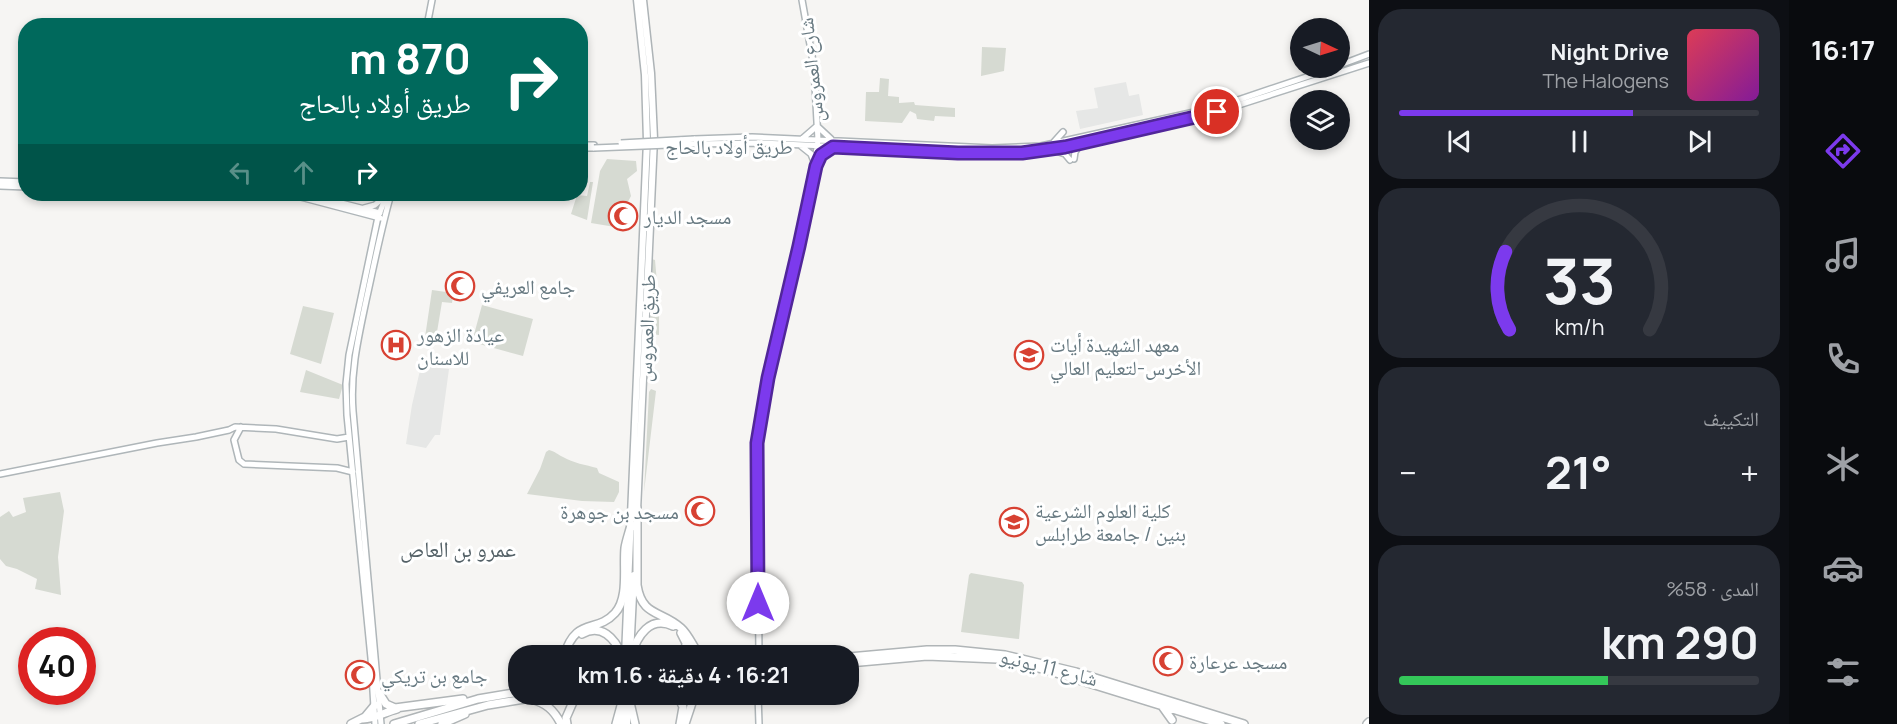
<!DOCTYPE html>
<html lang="ar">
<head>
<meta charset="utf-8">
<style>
  body { margin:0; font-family:Manrope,"Noto Naskh Arabic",sans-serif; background:#242831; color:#f1f3f6; direction:rtl; height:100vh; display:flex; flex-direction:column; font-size:22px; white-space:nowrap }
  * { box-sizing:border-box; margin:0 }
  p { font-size:20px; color:#9ea1a6 }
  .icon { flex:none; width:33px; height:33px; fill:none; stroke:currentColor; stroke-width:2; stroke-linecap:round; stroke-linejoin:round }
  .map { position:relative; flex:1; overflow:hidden; direction:ltr }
  .details { display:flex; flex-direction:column; gap:9px; padding:9px; background:#0d0f14; width:420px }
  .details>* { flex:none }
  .guide { position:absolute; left:18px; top:18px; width:570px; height:183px; border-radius:24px; box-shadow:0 3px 9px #0003; direction:rtl; background:#00695c; color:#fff; overflow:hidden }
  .needle { width:39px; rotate:94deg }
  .tools { position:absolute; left:1290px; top:18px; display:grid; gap:12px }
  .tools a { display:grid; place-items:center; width:60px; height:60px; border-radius:50%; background:#171b24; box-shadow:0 3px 9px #0003; font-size:30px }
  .speed { position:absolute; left:18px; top:627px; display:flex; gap:12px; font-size:30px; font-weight:700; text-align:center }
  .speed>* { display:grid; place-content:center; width:78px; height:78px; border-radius:50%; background:#171b24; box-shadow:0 3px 9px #0003; line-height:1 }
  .speed .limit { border:9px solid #d22; background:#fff; color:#111 }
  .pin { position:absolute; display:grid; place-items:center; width:51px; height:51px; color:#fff; margin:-26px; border:3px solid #fff; border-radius:50%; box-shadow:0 2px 6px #0007 }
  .me { position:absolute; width:66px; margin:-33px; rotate:0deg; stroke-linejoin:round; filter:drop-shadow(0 0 4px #0008) }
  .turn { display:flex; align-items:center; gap:21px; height:126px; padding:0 18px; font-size:27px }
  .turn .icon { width:78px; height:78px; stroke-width:2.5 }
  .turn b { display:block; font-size:42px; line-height:51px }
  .lanes { display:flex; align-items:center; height:57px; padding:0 18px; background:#0003; justify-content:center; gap:30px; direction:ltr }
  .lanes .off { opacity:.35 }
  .big { font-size:45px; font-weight:700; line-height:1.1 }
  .details .widget { flex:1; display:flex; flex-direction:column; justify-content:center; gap:9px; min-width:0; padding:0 21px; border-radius:24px; background:#242831 }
  .details .dial { align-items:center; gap:0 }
  .dial svg { height:156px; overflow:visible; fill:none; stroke:#363941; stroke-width:7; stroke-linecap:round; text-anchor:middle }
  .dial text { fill:#f1f3f6; stroke:none }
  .song { display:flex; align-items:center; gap:18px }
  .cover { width:72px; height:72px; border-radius:9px; background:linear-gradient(135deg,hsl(350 70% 55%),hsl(290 70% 35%)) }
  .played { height:6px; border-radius:3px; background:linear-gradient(90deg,#7c3aed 65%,#363941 65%) }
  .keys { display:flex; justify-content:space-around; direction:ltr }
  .heat { display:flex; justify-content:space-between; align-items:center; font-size:33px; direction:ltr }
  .charge { height:9px; border-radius:4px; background:linear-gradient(90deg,#34c759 58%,#363941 0) }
  .trip { position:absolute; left:508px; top:645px; width:351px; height:60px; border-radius:24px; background:#171b24; box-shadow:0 3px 9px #0003; font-weight:700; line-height:60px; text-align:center; direction:rtl }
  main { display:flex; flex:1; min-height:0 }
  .dock { display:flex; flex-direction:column; width:108px; justify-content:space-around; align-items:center; background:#090b0e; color:#9ea1a6 }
  .dock .icon { width:42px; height:42px }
  .dock .selected { color:#7c3aed }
  .dock b { font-size:27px; color:#f1f3f6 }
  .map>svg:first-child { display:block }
  .built { fill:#e6e7e6 }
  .green { fill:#d6dad2 }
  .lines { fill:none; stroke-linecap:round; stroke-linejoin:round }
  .secondary-casing { stroke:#afb6b9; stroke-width:8 }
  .primary-casing { stroke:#aeb4b7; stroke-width:9 }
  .highway-casing { stroke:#b0b5b7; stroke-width:10 }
  .secondary { stroke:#fff; stroke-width:5 }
  .primary { stroke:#fff; stroke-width:6 }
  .highway { stroke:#fff; stroke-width:7 }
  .secondary-bridge-casing { stroke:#afb6b9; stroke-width:8; stroke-linecap:butt }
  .secondary-bridge { stroke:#fff; stroke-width:5 }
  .route-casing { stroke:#51269a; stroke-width:15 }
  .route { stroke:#7c3aed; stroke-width:10 }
  .labels { text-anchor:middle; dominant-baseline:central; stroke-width:6; stroke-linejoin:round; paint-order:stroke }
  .street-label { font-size:20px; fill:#677981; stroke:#fff }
  .poi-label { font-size:20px; fill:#677981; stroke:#fff; text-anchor:start }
  .quarter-label { font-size:22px; fill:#546167; stroke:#fff }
</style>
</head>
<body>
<main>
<nav class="dock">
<b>16:17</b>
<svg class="icon selected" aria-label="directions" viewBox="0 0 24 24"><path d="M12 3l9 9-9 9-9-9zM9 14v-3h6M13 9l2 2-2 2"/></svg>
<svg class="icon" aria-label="music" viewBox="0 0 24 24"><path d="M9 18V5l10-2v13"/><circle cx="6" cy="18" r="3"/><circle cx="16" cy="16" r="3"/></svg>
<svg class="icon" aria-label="phone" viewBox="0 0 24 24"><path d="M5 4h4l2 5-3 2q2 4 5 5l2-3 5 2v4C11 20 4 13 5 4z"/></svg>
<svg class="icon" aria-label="climate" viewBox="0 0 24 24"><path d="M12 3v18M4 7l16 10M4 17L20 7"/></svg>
<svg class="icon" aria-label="car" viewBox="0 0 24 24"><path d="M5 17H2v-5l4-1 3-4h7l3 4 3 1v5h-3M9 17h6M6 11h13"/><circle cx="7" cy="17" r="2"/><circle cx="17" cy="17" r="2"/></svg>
<svg class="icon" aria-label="filters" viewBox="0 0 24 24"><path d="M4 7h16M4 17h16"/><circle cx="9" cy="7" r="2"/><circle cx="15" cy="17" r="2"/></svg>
</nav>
<section class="details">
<div class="widget">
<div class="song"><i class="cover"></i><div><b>Night Drive</b><p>The Halogens</p></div></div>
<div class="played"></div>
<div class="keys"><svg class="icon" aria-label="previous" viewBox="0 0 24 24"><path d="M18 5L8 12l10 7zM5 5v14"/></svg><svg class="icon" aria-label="pause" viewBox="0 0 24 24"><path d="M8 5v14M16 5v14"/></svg><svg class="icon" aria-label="next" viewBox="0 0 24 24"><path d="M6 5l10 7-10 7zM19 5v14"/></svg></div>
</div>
<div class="widget dial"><svg viewBox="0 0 100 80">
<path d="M14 69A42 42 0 1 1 86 69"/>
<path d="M14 69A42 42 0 0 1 12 29" stroke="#7c3aed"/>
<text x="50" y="56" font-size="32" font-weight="700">33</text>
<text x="50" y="72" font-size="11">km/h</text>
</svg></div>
<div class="widget"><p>التكييف</p>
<div class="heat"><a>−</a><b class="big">21°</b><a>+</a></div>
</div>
<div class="widget"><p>المدى · 58%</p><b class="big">290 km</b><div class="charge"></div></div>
</section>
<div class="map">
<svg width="1369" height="724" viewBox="0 0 1369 724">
  <rect width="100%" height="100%" fill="#f6f5f3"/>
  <path class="built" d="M1126,82l3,14 10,-2 4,21 -63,14 -4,-18 22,-3 -4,-20z
    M421,366l28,3 -9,66h-5l-9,13 -20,-4 6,-39z"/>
  <path class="green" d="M982,47l24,1 -2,23 -23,5z
    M880,78l9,1 -1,17 11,1v6l15,-1 1,3 40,3v9l-20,-1 -1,5 -17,-2 -1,-5 -6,-3 -8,12 -37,-2 1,-29h13z
    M607,159l29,2 1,10 -10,8 4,17 -16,31 -24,-4 9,-52z
    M590,182h3l-6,38 -16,-6 6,-19 10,1z
    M652,259l3,1 4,45v30l-9,-1z
    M432,290l14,2 7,4 -1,7 -10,-1 -7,42h-11z
    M482,305l51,14 -10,37 -51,-14z
    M303,306l31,7 -13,51 -31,-10z
    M306,370l37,15 -4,14 -39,-7z
    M651,389l5,2 -12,101 5,-100z
    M549,450c7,2 8,4 14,7 10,6 23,8 34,11l2,5 20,9v10l-5,10 -32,-1 -55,-7 13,-25 6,-17z
    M60,492l4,19 -6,46 3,38 -26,-6 2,-10 -20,-10 -11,-3 -6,-7v-42l9,-6 4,6 13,-5 -3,-14z
    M971,573l51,9 2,3 -5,54 -58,-7 8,-57z"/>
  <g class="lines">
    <g class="secondary-casing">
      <path id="secondary" d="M427,26l5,-26
        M1340,65l29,-11
        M694,139l58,-2 240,11 49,-2 176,-39 116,-39
        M802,139l15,-13 14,13
        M1054,142l9,-10
        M694,144l66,-1 231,11 51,-3 175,-39 152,-49
        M580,145h14
        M801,146l10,8 4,10
        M580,148h14
        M1053,150l12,4 5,6
        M1074,159l1,-7 6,-9
        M817,161l4,-6 11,-7
        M0,181l26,1
        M0,186l26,1
        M289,194l91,24
        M306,194l74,19
        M364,208l11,-3 9,-8
        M241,427l-7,13 5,20 5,4 93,4 16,4
        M0,474l157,-31 39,-6 33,-7 6,-3 41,2 61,10 12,-2
        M759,656l-2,-213 11,-65 43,-189 7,-49 -4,-73 -12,-67
        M758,694l1,30
        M375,724l-4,-66 -24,-243 -1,-31 3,-29 29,-138 9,-23
        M381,724l-28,-313c-3,-38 5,-72 13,-110 8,-36 15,-72 25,-107"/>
    </g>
    <g class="primary-casing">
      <path id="primary" d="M637,511l17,-372 -3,-66 -8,-73
        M630,655l4,-80
        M625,656l22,-515 -2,-66 -8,-75
        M621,724l2,-30
        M627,724l2,-30"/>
    </g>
    <g class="highway-casing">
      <path id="highway" d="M637,508v77c5,32 24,25 44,43 8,7 12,19 19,28
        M681,633l5,10 -1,13
        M582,634c19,-11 33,4 40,22
        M763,650l5,6
        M564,656c12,-40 32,-22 51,-43 14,-15 8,-46 10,-65 1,-7 4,-15 6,-23
        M631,656c6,-20 19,-41 42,-30
        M759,656l1,-1
        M849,657l78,-7h28l50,5 71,17 168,52
        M849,663l78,-7 70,3 46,10 178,55
        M379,693l7,11 9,4 68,-9
        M677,694l6,13 -3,17
        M629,698l6,26
        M531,699c15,4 23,11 30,25
        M1162,706l10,14
        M363,719c12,0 22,-7 34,-10
        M351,724l14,-7 10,-12
        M394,724l84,-25 41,-7
        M419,724l69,-19 67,-11
        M442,724l23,-10
        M567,724l-1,-6 7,-16 14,-8
        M616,724l6,-22
        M685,724l10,-30
        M1367,724l2,-2"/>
    </g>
    <use href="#secondary" class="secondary"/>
    <use href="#primary" class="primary"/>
    <use href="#highway" class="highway"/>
    <g class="secondary-bridge-casing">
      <path id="secondary-bridge" d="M621,143l73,-4
        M594,148l100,-4"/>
    </g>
    <use href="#secondary-bridge" class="secondary-bridge"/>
  </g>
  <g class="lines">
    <g class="route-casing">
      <path id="route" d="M758,603l-1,-160 11,-65 31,-132 17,-80 5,-11 12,-8 125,6h64l43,-6 152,-35"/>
    </g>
    <use href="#route" class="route"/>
  </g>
  <defs>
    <g id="mosque-ring" transform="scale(1.5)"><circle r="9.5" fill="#fff" stroke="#d74132" stroke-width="1.5"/><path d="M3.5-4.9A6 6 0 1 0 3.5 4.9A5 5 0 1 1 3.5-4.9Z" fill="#d74132"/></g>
    <g id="hospital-ring" transform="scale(1.5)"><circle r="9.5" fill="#fff" stroke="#d74132" stroke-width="1.5"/><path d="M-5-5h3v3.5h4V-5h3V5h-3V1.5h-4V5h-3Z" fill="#d74132"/></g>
    <g id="university-ring" transform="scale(1.5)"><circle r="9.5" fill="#fff" stroke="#d74132" stroke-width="1.5"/><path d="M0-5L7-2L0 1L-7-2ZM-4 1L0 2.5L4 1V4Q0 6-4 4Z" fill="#d74132"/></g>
  </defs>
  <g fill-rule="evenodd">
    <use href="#mosque-ring" x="623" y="216"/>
    <use href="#mosque-ring" x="460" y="286"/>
    <use href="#hospital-ring" x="396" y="345"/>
    <use href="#university-ring" x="1029" y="355"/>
    <use href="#mosque-ring" x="700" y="511"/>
    <use href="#university-ring" x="1014" y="522"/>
    <use href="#mosque-ring" x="1168" y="661"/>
    <use href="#mosque-ring" x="360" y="675"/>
  </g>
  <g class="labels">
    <g class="street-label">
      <text transform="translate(811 70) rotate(-96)">شارع العمروس</text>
      <text x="729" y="146">طريق أولاد بالحاج</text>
      <text transform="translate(646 328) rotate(-88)">طريق العمروس</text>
      <text transform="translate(1049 667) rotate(14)">شارع 11 يونيو</text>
    </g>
    <g class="poi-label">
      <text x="644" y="216">مسجد الديار</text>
      <text x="481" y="286">جامع العريفي</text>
      <text x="417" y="334">عيادة الزهور<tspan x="417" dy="23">للاسنان</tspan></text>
      <text x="1050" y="344">معهد الشهيدة أيات<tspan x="1050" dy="23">الأخرس-لتعليم العالي</tspan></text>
      <text x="1035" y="510">كلية العلوم الشرعية<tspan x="1035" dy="23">بنين / جامعة طرابلس</tspan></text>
      <text x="679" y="511" text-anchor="end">مسجد بن جوهرة</text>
      <text x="1189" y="661">مسجد عرعارة</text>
      <text x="381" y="675">جامع بن تريكي</text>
    </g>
    <g class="quarter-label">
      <text x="458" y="549">عمرو بن العاص</text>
    </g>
  </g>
</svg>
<div class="tools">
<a><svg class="needle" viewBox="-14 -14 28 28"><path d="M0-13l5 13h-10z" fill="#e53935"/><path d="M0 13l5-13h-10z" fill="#9ea1a6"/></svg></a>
<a><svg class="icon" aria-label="layers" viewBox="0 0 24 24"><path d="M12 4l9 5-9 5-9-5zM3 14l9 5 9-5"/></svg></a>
</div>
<div class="speed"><div class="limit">40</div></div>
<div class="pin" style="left:1217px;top:112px;background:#d93025"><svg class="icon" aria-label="arrive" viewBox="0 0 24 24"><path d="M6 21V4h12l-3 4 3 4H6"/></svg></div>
<svg class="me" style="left:758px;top:603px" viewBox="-20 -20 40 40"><circle r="19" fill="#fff"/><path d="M0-13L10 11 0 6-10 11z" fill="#7c3aed"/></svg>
<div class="trip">16:21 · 4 دقيقة · 1.6 km</div>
<div class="guide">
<div class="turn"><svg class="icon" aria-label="right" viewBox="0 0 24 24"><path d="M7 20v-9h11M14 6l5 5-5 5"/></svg><div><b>870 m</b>طريق أولاد بالحاج</div></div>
<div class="lanes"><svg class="icon off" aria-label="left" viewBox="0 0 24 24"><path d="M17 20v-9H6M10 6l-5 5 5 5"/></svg><svg class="icon off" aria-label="ahead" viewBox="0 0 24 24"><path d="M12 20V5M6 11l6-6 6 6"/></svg><svg class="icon" aria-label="right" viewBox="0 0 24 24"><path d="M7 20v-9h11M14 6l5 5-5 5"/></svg></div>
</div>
</div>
</main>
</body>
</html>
